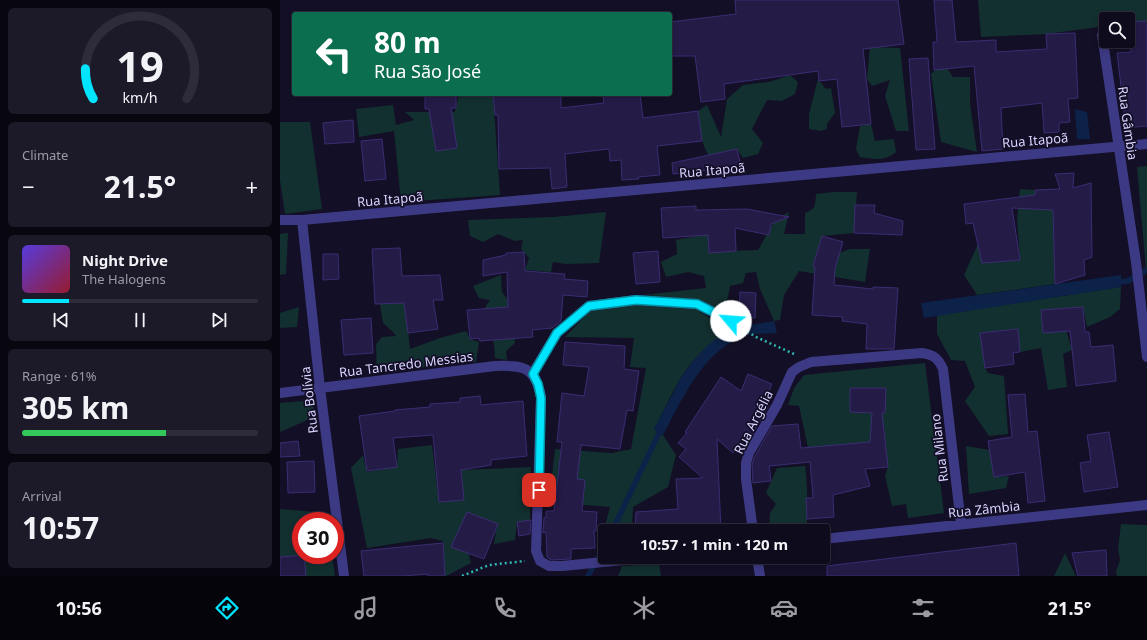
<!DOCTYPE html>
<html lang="en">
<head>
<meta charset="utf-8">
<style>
  body { margin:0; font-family:"Noto Sans",sans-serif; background:#1c1929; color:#f1f3f6; height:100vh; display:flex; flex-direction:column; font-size:15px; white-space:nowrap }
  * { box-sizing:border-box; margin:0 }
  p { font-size:13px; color:#9b9ba3 }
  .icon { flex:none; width:22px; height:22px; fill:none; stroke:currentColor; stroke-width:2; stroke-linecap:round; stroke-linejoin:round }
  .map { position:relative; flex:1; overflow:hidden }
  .drawer { display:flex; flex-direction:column; gap:8px; padding:8px; background:#08060f; width:280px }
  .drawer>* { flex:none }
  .hud { position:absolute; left:12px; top:12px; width:380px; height:84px; border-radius:4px; box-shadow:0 2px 6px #0003,0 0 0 1px #2e2b3b; background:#0b6e4f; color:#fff; overflow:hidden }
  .buttons { position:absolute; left:819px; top:12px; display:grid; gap:8px }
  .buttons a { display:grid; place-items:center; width:36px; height:36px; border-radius:4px; background:#0e0b1c; box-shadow:0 2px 6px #0003,0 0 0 1px #2e2b3b; font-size:20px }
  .speed { position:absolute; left:12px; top:512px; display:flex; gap:8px; font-size:20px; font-weight:700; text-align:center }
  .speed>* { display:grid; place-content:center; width:52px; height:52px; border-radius:50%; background:#0e0b1c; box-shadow:0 2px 6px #0003,0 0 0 1px #2e2b3b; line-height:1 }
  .speed .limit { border:6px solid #d22; background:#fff; color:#111 }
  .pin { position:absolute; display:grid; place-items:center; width:34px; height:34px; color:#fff; margin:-17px; border-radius:8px; box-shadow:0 2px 6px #0006 }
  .me { position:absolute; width:44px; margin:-22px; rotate:297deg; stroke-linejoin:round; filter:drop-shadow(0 0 3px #0008) }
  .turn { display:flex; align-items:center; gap:14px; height:84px; padding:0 16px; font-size:18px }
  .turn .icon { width:52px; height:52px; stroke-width:2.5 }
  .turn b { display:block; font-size:28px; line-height:34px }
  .big { font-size:30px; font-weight:700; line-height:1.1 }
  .drawer .widget { flex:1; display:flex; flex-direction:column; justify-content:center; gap:6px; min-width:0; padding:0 14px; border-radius:6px; background:#1c1929 }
  .drawer .dial { align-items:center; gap:0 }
  .dial svg { height:104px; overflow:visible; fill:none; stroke:#2e2b3b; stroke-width:7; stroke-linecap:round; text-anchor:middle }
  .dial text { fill:#f1f3f6; stroke:none }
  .song { display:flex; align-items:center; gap:12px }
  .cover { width:48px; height:48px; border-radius:6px; background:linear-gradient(135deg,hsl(250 70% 55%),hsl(350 70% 35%)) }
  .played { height:4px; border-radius:2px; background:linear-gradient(90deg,#00e5ff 20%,#2e2b3b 20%) }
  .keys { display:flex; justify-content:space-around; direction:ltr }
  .heat { display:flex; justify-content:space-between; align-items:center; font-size:22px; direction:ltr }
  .charge { height:6px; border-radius:3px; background:linear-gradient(90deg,#34c759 61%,#2e2b3b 0) }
  .trip { position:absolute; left:318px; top:524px; width:232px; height:40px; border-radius:4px; background:#0e0b1c; box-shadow:0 2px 6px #0003,0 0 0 1px #2e2b3b; font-weight:700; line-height:40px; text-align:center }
  .tabs { display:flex; height:64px; justify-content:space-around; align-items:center; background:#06040b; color:#9b9ba3 }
  .tabs .icon { width:28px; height:28px }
  .tabs .active { color:#00e5ff }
  .tabs b { font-size:18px; color:#f1f3f6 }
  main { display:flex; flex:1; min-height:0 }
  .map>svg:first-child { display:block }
  .green { fill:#12302f }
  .water { fill:#0c2248 }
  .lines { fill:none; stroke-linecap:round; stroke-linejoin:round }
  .stream { stroke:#0c2248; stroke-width:5.5 }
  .building { fill:#241b47; stroke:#3b2d73 }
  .path { stroke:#2fb8b0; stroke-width:2.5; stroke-dasharray:2 3; stroke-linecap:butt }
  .street { stroke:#3d3a85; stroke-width:10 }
  .route-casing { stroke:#0095a6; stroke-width:10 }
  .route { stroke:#00e5ff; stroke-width:7 }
  .labels { text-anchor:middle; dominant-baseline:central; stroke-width:3.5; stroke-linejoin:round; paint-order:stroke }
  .street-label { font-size:13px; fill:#d9d4ff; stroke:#130f26 }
</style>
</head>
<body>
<main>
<section class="drawer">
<div class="widget dial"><svg viewBox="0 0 100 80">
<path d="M14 69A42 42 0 1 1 86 69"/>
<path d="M14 69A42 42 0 0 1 8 46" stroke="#00e5ff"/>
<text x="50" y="56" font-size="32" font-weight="700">19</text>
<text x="50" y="72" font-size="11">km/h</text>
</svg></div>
<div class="widget"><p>Climate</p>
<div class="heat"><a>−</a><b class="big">21.5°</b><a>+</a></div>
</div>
<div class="widget">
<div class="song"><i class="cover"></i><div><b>Night Drive</b><p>The Halogens</p></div></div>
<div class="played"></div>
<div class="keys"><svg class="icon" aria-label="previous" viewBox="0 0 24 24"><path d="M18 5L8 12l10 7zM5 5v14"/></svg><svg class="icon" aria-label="pause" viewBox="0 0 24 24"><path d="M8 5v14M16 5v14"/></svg><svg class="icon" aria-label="next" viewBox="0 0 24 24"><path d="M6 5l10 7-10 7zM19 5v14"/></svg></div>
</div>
<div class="widget"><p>Range · 61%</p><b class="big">305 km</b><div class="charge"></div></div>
<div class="widget"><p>Arrival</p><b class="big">10:57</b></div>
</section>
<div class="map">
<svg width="867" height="576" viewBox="0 0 867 576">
  <rect width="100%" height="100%" fill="#130f26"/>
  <path class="green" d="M698,0h169v23l-19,2v-6h-22v7l-60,8 -65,3z
    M590,47l30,1 9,83h-13l-11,-35 5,-16 -18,6 -5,-7z
    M663,62l10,15h17v27l7,48 -36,-10 -10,-68z
    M510,75l8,7 -3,12 -13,7 -15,-1 -15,29 11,14 -5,11 -15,4 -6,-9 -14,3 -5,18c-17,-24 -17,-31 -20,-59l9,-6 14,32 6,-38 16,-14 26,-3z
    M538,79l8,10 5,-1 4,25 -8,11v5l-7,2 -11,-2v-15z
    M179,94h34l7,101 -99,7 -7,-71 -35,6 -3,-28 37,-4 3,20 18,-5 -9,-8h50z
    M0,122h30l12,87 -37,5 -5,-34z
    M591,124l4,17 19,-2 2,13c-12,10 -23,7 -36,5l-4,-8 4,-23z
    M867,166v103l-1,1 -9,-103z
    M740,189l15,1v19l18,1 2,74 -78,11 -13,-20 14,-31 4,19 38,-3 -3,-41z
    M554,192h23l-3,41 -32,3 -9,30 21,6 5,-19 11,-4h20l-5,33 -66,-11 -15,24 -4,25 -6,1 -14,-32 -4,-17 -10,1 -3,10 -13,3 -5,27 -25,-13 -57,-5 63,-7 -2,-12 -16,-4 -22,5 -5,-15 16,-8 -1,-14 21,-4 1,-7 9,-4 24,26 27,-1 17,-30 14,-8 -5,22h21v-21c11,-4 10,-8 11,-19z
    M326,212l-7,51 -33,1 -13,-2 -2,10 -26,-2 4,-12 -8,-9 2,-9 -8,1 -17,-7 -15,8 -13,-6 -2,-16 85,-3z
    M8,233l-2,41 -6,1v-41z
    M221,275l1,17 10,13 3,38 -9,8 1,9 -12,-2 -1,-14 -10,-35 6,-9 -11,-2 -6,-12z
    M841,287l-1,22 -10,8 -23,10 -4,-20 -42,3 2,23 23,-3 6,20 -9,4 4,33 -19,3 -7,-42 -21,4 -3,-23 -37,4 5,35 3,5 16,3 4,58 -19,2 -24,-35 10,-14 -10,-26 -14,-1 -14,-26v-19z
    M125,303l5,46 30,-11 26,-7 4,8 9,3 -3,20 -99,10 -1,-28 6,-7 14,-1 -3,-4 -10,-9 -3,-19z
    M358,305l58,4 32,21c-12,9 -23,18 -33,29 -18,19 -28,47 -41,70l9,6 13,20 -8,32 -35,20 -1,24h-27v24l-8,1 13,-49 -61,-5 6,-53 57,4 19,-4 15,-81 -16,-1 4,-29 -69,-1 27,-28z
    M19,307l-2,20 -17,1v-15z
    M645,363l19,150 -36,5 -2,-14 -14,2 -7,-30 3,-9 -4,-41 -12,1 -2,15 -62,6 -9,-42 -11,-1 6,-17 10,-13z
    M35,400l-3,18 -32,14v-29z
    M152,445l7,57 25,-2 -3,-30 70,-3 -1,53 -13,2 -2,18 -21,4 3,-20 -16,-6 -20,7 -8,24 14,-2 4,16 -25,13h-2l-1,-35 -12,-3 -64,10 -16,-80 12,-13 4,17 30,-5 1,-18z
    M686,446l24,4 4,27 15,-1 -3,12 -37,6z
    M525,466c3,21 2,40 2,61l-38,4 1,-18 6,-9 -10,-11 11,-25z
    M0,509l48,4 1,8h-28v34h31l3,21h-55z
    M841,524l26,1v51h-30l-1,-4 4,-12 -2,-11z
    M785,553l11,23v-9v9h-22z
    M379,564l2,12h-43l4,-10z"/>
  <path class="water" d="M795,109l12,3 3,27h-13z
    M841,275v12l-197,31 -3,-15z
    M494,321l3,12c-11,1 -24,0 -34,3 -41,17 -60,62 -80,99l-9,-6 28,-53 12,-16 14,-15 23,-17z"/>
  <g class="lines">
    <path class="stream" d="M834,283l14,-2 19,-11
      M332,531l50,-104
      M308,576l17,-30"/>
  </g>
  <path class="building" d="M455,0h163l6,44 -41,5 8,75 -29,3 -5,-48 -18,2 -1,-10 -94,13 1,15 -24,3 -6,-46h-25v-34l66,-8z
    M654,0h18l4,42 40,-2v12l51,-3 -1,-15 29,-1 3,65 -10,1 2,23 -11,1v9l-15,1 -2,-30 -41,5 2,41 -21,2 -8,-85 -40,4 -1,-28h4z
    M867,21v105l-21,2 -9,-75 14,-1 -1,-30z
    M648,58l7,91 -19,1 -7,-91z
    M145,94h31v14h-5l6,40 -21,3 -7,-42h-4z
    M213,94h68v14l43,-5 -1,-9h37l3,24 55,-7 4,30 -45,5 3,29 -22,2 1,2 -17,1 -1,-20 -11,1 -1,-12 -44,5 2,33 -15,2 -2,-21 -51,1 -1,-54h-3z
    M73,120l1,22 -29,2 -2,-21z
    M102,139l4,40 -21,2 -4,-40z
    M457,149l5,22 -14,3 -2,-6 -53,6 -1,-11z
    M794,173l-1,15 18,-5 1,74 -8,3 1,15 -30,9 -2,-74 -41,-2 8,52 -38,3 -9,-40 -7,1 -2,-20 71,-9v-5l25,-1 -5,-15z
    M575,205h20l-1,8 29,8 -1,14 -48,-2z
    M416,206v4l51,-1 42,8 -18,7 -2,11 -34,-7 1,23 -27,2 -1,-18 -45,3 -2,-30z
    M542,236l21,6 -8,26 -1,17 39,4v-2l25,1 -4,61h-28l1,-25 -25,-3 1,-4 -31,-2 3,-48 -2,-1z
    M120,248l2,28 38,-1 3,25h-10l5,29 -30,4 -4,-30 -29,1 -3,-55z
    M378,251l2,31 -24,2 -3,-31z
    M244,252l1,19 40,3 -1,5 24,2 -1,16 -24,-2 -2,26 -9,7 -20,2 1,7 -53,4 -1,-3 -9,1 -3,-29 41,-3 -1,-35 -24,4v-16l23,-5v-2z
    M43,254h15l1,25 -16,1z
    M460,292l16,1 -1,25 -16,-1z
    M803,307l2,25h4l2,15 22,-2 3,36 -40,5 -6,-55 -27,2 -2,-23z
    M91,318l2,35 -29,2 -3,-35z
    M738,329l2,23 -7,1 1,11 -29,4 -5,-35z
    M285,342l60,4 -1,23 15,2 -6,40 -6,-1 -7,39 -39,-4 -4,34 8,1 -3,31 15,1 -1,19h-2l1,17 -24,1v10l-20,1 -4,-3 -1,-25 -3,1 1,-15 2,-1v-6h8l8,-69h-5l5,-49 22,3 5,-29 -26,-2z
    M468,374l24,10 -8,18 5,3 -22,39 -1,-6 -13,15 -16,-14 4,92h-86l1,-19 42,-3 -2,-30 27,-1 -24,-21 7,-8 -8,-6 9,-10 -2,-1 36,-55 20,14z
    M570,388h36l-1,25h-3l6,54 -23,2 5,17 -37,9 1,22 -27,2 -1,-21h7l-3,-36 -41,4 2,15 -18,2 -1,-19 3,-8 17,-30 26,-2 3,24 69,-6 2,-29 -22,-1z
    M745,394l3,38 9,-1 8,70 -17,2 -3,-31 -31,5 -6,-36 24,-4 -4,-42z
    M200,396l1,9 42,-4 4,55 -36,4v5l-30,5 3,30 -25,2 -6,-67 -40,3 4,29 -30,4 -8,-55 36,-5v-1l35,-3v-3l30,-2v-4z
    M829,432l9,55 -34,5 -4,-29 11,-2 -4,-26z
    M18,441l2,15 -20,1v-14z
    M34,461l1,31 -27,1 -1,-31z
    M187,512l31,12 -14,35 -33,-12z
    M251,520l-1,14 -11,2 -2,-14z
    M163,543l2,33h-17v-2l-25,2h-39l-3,-25z
    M736,543l3,33h-192v-10z
    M826,550l1,26h-29l-6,-23z
    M24,555l2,21h-26v-19z"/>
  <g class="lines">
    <path class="path" d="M463,329l13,8 38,17
      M182,576l27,-11 36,-4"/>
    <path class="street" d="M822,35l34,227 11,95
      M0,220h22l845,-76
      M22,220l18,168 24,188
      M253,373l24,-40 32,-27 47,-6 61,4 34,17
      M0,393l215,-27c29,-1 40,1 46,31l-5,154 4,10 9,5h13l93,-9
      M473,531l-7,-52v-16l3,-10 28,-48 15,-33 7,-5 12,-5 111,-9c12,2 16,5 21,16l18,155
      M543,539l324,-34
      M477,557l3,19"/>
  </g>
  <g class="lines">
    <g class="route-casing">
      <path id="route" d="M259,490l2,-92 -3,-14 -5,-10 24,-41 32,-27 47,-6 61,4 34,17"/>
    </g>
    <use href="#route" class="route"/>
  </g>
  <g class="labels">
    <g class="street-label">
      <text transform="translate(848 123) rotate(82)">Rua Gâmbia</text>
      <text transform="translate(755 140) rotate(-5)">Rua Itapoã</text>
      <text transform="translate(432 170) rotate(-5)">Rua Itapoã</text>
      <text transform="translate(110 199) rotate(-5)">Rua Itapoã</text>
      <text transform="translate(126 364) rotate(-7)">Rua Tancredo Messias</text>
      <text transform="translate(29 400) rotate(-97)">Rua Bolívia</text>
      <text transform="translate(473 422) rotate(-63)">Rua Argélia</text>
      <text transform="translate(659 448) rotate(-97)">Rua Milano</text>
      <text transform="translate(704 509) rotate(-6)">Rua Zâmbia</text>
    </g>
  </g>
</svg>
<div class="buttons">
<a><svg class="icon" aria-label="search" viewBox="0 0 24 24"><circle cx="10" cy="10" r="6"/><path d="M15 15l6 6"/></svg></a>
</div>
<div class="speed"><div class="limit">30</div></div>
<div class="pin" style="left:259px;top:490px;background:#d93025"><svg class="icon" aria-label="arrive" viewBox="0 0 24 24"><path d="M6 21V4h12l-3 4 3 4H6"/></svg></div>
<svg class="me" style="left:451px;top:321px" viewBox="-20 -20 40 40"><circle r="19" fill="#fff"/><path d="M0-13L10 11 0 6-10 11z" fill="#00e5ff"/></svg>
<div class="trip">10:57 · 1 min · 120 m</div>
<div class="hud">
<div class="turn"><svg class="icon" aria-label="left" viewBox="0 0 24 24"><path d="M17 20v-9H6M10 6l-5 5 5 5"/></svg><div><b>80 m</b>Rua São José</div></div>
</div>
</div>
</main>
<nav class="tabs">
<b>10:56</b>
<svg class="icon active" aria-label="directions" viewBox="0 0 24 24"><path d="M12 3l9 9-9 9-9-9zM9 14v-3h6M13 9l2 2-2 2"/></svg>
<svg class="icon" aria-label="music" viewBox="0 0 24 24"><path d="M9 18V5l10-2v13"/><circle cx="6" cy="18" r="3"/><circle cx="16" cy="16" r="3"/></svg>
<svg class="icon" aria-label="phone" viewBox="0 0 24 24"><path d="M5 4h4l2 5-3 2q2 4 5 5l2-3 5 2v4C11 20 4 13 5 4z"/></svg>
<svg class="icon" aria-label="climate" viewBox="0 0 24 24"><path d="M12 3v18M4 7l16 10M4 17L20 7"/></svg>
<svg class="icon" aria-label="car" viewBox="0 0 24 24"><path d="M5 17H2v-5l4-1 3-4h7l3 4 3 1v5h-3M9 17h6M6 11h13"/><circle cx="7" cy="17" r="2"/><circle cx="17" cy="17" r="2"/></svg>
<svg class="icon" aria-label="filters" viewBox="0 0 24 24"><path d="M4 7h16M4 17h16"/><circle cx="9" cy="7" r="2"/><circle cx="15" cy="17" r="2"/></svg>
<b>21.5°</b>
</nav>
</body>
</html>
